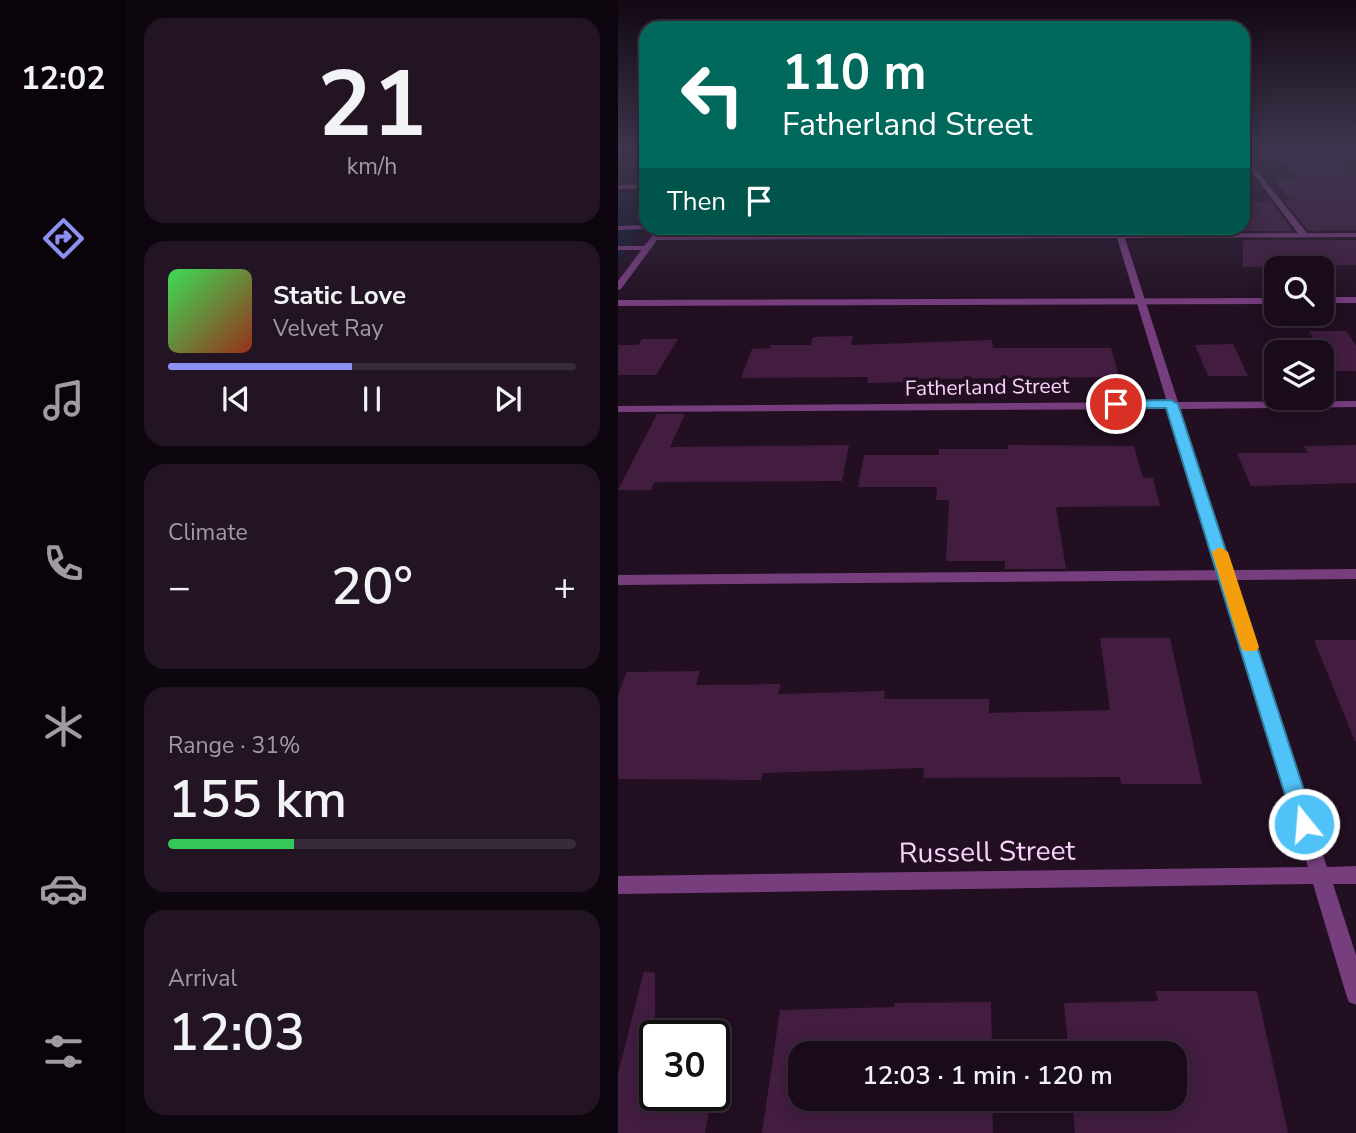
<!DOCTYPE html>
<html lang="en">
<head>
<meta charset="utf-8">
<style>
  body { margin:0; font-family:"Nunito Sans",sans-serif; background:#231423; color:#f1f3f6; height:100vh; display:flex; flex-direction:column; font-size:26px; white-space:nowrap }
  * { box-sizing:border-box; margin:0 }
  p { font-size:23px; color:#9f9ba2 }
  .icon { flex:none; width:38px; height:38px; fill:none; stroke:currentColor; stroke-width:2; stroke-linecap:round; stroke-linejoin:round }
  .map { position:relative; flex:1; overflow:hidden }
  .details { display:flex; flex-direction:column; gap:18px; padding:18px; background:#0e060e; width:492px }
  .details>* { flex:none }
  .guide { position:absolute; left:21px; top:21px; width:611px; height:214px; border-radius:21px; box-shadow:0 4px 18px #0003,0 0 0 2px #382b39; background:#00695c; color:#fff; overflow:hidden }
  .fabs { position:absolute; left:646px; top:256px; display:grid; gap:14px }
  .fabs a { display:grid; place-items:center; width:70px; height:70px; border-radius:14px; background:#1a0b1a; box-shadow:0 4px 18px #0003,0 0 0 2px #382b39; font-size:35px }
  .speed { position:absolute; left:21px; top:1020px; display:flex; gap:14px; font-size:35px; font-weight:700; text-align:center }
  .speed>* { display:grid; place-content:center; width:91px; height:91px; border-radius:50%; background:#1a0b1a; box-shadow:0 4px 18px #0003,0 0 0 2px #382b39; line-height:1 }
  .speed .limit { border:4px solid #111; border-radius:10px; background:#fff; color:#111 }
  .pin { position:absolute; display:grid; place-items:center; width:60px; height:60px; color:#fff; margin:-30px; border:4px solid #fff; border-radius:50%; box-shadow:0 2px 7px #0007 }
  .me { position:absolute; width:77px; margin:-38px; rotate:343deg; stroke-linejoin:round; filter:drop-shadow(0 0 5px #0008) }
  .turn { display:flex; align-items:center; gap:24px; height:147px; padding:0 28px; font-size:32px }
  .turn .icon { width:91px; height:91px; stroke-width:2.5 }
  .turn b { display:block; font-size:49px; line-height:60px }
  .then { display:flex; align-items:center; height:66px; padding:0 28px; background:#0003; gap:14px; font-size:26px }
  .big { font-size:52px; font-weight:600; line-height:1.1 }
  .details .widget { flex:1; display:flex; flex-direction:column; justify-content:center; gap:10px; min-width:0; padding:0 24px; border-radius:21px; background:#231423 }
  .details .dial { align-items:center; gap:0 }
  .dial b { font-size:91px; line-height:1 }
  .song { display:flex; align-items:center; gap:21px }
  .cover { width:84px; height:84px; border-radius:10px; background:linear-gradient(135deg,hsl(130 70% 55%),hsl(10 70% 35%)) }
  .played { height:7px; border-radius:4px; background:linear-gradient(90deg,#8c91f1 45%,#382b39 45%) }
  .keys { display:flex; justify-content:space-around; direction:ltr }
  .heat { display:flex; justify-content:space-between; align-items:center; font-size:38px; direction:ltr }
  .charge { height:10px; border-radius:5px; background:linear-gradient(90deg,#34c759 31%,#382b39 0) }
  .trip { position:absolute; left:170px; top:1041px; width:399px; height:70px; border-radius:21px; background:#1a0b1a; box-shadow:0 4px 18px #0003,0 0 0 2px #382b39; font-weight:600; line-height:70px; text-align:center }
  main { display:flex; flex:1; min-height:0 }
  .tabs { display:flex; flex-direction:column; width:126px; justify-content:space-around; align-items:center; background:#0a040a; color:#9f9ba2 }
  .tabs .icon { width:49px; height:49px }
  .tabs .current { color:#8c91f1 }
  .tabs b { font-size:32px; color:#f1f3f6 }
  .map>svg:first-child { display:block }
  .green { fill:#13172c }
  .building { fill:#421d40 }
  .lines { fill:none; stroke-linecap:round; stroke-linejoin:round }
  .service { fill:#773e7e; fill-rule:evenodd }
  .minor { fill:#773e7e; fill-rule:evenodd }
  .route { fill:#4fc3f7; stroke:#337fa1; stroke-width:2 }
  .slow { fill:#f59e0b }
  .labels { text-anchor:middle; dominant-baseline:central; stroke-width:7; stroke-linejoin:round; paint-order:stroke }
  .far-street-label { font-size:21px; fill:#fbd4fc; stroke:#220f22 }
  .near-street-label { font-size:28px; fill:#fbd4fc; stroke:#220f22 }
</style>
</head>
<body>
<main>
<nav class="tabs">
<b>12:02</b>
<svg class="icon current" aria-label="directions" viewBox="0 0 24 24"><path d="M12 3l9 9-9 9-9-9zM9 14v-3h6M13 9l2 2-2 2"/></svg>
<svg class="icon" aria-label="music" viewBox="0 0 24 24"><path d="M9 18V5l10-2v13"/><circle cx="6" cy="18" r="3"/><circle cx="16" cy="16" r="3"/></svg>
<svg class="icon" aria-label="phone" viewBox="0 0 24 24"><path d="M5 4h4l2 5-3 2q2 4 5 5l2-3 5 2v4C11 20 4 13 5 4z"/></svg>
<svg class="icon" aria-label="climate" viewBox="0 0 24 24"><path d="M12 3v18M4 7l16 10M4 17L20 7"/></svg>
<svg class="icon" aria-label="car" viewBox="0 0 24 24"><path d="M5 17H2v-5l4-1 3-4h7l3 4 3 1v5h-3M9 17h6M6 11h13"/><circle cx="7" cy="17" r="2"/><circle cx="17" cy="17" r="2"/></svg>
<svg class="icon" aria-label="filters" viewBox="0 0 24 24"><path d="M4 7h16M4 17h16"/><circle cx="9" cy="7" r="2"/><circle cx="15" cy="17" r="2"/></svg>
</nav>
<section class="details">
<div class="widget dial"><b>21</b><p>km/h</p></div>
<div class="widget">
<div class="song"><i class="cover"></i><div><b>Static Love</b><p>Velvet Ray</p></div></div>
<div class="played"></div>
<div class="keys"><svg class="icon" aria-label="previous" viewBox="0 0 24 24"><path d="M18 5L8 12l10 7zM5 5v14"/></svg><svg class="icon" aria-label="pause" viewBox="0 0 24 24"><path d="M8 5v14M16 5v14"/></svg><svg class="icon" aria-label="next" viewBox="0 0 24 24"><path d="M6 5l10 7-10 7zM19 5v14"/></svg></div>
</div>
<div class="widget"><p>Climate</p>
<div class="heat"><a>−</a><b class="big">20°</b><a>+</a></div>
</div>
<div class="widget"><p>Range · 31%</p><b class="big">155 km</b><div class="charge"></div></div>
<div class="widget"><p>Arrival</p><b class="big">12:03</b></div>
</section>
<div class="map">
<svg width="739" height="1133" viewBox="0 0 739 1133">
  <rect width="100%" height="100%" fill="#220f22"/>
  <path class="green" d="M28,191v32l-28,39v-70z"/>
  <path class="building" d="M710,154l29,22v54l-49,1 -24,-31h7l-18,-20 29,-1 -25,-24z
    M625,201h27l23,30h-50z
    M625,240h114v25l-114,2z
    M691,331h37l11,16v24h-24z
    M235,336l-2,9 141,-5 1,8h118l8,29 -206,2v3l-46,1 1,-6 -127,1 11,-29 18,-1 1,-3h40l2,-8z
    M24,339h36l-22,36h-38v-30h20z
    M615,344l15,32h-40l-13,-31z
    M39,414h28l-15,33 179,-2 -7,36 -188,1 -3,8h-33z
    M390,445l126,1 9,32h10l7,28 -104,1 10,62h-61v-8h-59l3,-61h-13l1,-13h-79l6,-32h75v-6h69z
    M739,445v38l-106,3 -14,-33h71l-4,-7z
    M482,638h70l32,146h-81l-1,-7 -197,1 1,-10 -161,5 -2,7 -143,-1v-84l9,-23 73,-1 -4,14 85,-1 -3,10 107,-3 -1,8h105v14l121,-3z
    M696,640h43v101h-2z
    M26,971l11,2v123h57l-7,37h-87v-60z
    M538,991h101l31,142h-213l-3,-34h102v-45h-105l-5,-51 94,-2z
    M373,1002l1,52h-192v45h192l1,34h-231l18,-123 114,-3 1,-4z"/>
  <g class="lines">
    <path class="service" d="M625,154l64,79v4h-6l-58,-77z
      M28,225l3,4 -31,1v-4z
      M0,246h30l4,2 -4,2h-30z
      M704,297h35v6h-35z
      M658,298v6l-658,2v-6z
      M739,569v10l-739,6v-10z"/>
    <path class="minor" d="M28,184v4l-28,1v-4z
      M40,228h8l-6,8 456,-2 -2,-6h8l2,6 233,-1v4l-232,1 53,164 179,-1v6l-177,2 147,458 30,-1v18h-24l24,74v47l-8,-3 -3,-8 -33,-110 -695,10v-18l690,-9 -139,-458 -551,3v-6l549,-4 -50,-164 -460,2 -36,49 -3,1v-9z"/>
  </g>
  <linearGradient id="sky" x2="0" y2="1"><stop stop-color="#130813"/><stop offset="0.49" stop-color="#3e374f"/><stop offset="1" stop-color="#3e374f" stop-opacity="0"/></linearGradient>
  <rect width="739" height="308" fill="url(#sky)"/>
  <path class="route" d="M553,400l7,4 137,420 -3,6 -8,3 -7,-3 -3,-6 -128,-416h-50l-6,-4 6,-3z"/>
  <path class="slow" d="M602,547l8,5 31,95 -3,4h-12l-3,-4 -29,-95z"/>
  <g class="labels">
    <g class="far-street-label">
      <text transform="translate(369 387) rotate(-1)">Fatherland Street</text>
    </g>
    <g class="near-street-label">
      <text transform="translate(369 852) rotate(-1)">Russell Street</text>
    </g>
  </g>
</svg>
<div class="fabs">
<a><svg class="icon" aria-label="search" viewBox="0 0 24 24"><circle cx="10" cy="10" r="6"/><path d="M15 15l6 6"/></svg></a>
<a><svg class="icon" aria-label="layers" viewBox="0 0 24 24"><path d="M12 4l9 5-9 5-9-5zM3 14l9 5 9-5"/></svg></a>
</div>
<div class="speed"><div class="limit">30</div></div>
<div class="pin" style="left:498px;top:404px;background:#d93025"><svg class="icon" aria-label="arrive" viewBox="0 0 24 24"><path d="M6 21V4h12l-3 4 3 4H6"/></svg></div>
<svg class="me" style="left:686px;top:824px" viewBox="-20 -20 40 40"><circle r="17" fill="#4fc3f7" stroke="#fff" stroke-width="3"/><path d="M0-11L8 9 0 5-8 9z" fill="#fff"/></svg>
<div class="trip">12:03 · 1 min · 120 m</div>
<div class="guide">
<div class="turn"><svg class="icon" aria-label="left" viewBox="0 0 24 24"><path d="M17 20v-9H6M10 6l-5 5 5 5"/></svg><div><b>110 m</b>Fatherland Street</div></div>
<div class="then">Then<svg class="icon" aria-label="arrive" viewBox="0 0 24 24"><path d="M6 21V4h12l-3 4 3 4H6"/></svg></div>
</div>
</div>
</main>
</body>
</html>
